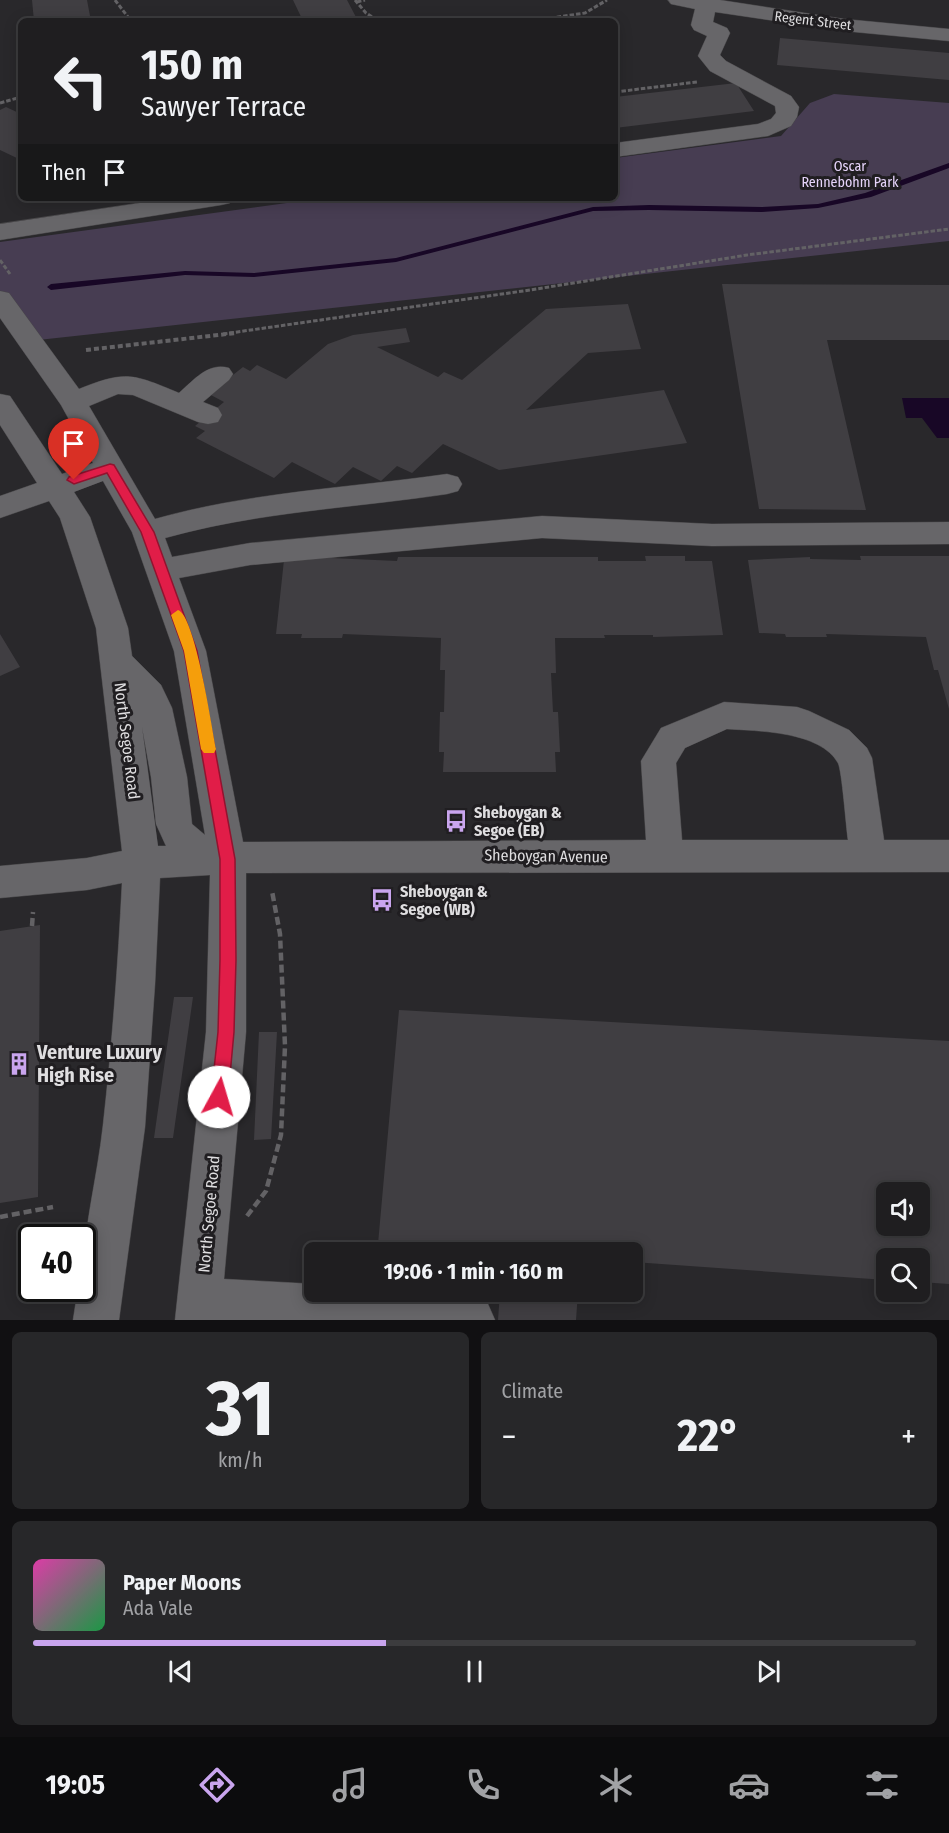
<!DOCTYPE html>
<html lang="en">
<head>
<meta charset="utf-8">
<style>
  body { margin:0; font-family:"Fira Sans Condensed",sans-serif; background:#272729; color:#f1f3f6; height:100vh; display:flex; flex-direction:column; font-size:22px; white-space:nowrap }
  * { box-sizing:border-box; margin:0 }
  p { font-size:20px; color:#a1a2a5 }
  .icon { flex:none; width:33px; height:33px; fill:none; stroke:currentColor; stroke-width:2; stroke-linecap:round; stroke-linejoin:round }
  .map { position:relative; height:1320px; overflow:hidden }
  .sheet { display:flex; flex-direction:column; gap:12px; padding:12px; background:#111012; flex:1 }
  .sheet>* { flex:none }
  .guide { position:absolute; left:18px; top:18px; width:600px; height:183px; border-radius:9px; box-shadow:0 3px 15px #0003,0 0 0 2px #3c3c3e; background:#1f1e20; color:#f1f3f6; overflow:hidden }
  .tools { position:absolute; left:876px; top:1182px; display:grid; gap:12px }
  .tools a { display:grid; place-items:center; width:54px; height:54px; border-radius:9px; background:#1f1e20; box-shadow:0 3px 15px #0003,0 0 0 2px #3c3c3e; font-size:30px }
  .speed { position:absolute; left:18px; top:1224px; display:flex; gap:12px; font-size:30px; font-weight:700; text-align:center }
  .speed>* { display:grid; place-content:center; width:78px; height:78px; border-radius:50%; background:#1f1e20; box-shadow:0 3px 15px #0003,0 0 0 2px #3c3c3e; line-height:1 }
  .speed .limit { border:3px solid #111; border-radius:9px; background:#fff; color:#111 }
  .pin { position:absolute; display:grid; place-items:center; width:51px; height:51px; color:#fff; margin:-62px -26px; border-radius:50% 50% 50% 0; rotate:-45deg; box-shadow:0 0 6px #0007 }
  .pin .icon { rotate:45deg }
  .me { position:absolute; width:66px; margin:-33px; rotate:6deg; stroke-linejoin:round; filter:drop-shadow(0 0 4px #0008) }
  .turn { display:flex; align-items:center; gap:21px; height:126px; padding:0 24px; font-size:27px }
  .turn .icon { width:78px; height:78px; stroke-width:2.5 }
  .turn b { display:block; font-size:42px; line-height:51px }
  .then { display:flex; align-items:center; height:57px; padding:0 24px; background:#0003; gap:12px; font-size:22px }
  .big { font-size:45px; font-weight:700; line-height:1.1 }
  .sheet .widget { flex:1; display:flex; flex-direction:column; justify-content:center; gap:9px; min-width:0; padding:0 21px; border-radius:9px; background:#272729 }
  .sheet .dial { align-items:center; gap:0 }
  .dial b { font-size:78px; line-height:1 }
  .song { display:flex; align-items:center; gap:18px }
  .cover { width:72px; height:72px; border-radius:9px; background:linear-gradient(135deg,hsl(320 70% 55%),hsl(140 70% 35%)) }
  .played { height:6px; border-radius:3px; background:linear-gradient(90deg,#c9a5ee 40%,#3c3c3e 40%) }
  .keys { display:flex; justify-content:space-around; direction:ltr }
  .heat { display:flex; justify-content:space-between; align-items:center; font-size:33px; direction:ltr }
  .sheet .tiles { flex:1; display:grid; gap:12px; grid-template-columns:1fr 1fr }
  .widget:last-child { grid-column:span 2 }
  .trip { position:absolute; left:304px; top:1242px; width:339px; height:60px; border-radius:9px; background:#1f1e20; box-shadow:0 3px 15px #0003,0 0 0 2px #3c3c3e; font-weight:700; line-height:60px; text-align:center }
  .menu { display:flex; height:96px; justify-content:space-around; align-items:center; background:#0c0c0d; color:#a1a2a5 }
  .menu .icon { width:42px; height:42px }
  .menu .on { color:#c9a5ee }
  .menu b { font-size:27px; color:#f1f3f6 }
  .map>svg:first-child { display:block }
  .green { fill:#473d52 }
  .water { fill:#180726 }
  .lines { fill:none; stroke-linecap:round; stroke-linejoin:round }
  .stream { fill:#180726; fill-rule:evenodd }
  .building { fill:#403e42; fill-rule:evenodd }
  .minor-casing { stroke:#474648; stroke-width:1 }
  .path-far2 { stroke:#636265; stroke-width:3; stroke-dasharray:4.5 2; stroke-linecap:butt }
  .path-far1 { stroke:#636265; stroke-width:4; stroke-dasharray:5 3; stroke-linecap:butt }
  .path { stroke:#636265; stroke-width:4.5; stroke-dasharray:8 4; stroke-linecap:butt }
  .minor { fill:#676669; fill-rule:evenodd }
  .route { fill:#e11d48; stroke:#92132f; stroke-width:1.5 }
  .slow { fill:#f59e0b }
  .labels { text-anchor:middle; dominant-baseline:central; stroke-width:6; stroke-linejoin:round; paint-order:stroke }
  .far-street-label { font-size:14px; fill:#dfdee0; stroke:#201e21 }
  .far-park-label { font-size:14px; fill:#e6d4fa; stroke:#201e21 }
  .street-label { font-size:16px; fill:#dfdee0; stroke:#201e21 }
  .poi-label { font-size:16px; font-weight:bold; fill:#dfdee0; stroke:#201e21; text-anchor:start }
  .near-poi-label { font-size:20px; font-weight:bold; fill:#dfdee0; stroke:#201e21; text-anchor:start }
</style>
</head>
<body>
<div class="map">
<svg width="949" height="1320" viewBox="0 0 949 1320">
  <rect width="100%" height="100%" fill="#29282b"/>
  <path class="green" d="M834,94l115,9v138l-920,100 -29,-42v-57l323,-44h292v-40l166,-22 29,-33z"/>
  <path class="water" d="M902,398h47v40h-12l-15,-20h-16z"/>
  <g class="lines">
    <path class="stream" d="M949,163v5l-78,29 -53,11 -56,4 -113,-2 -56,1 -197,51 -142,15 -69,-2 -134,15 -4,-3 4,-3 134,-13 69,2 142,-15 197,-51 56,-2 113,2 56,-3 47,-11z"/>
  </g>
  <path class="building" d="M32,0h55l3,16 -56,5z
    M293,0h54l11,21h-55z
    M780,38l169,15v27l-172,-15z
    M736,83l18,28 -139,17v-31z
    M6,107l15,7v46l-21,-10v-40z
    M722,284l227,1v55h-122l39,170 -107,-1z
    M628,304l13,45 -53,4 -62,57 138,-20 23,53 -188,27 -56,-26 -31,29 -15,-7 -16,15 -28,-14 -18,17 -43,-22 -18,16 -78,-40 9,-7 -10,-5 29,-24 -15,-8 34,-27 7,4 7,-6 29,14 42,-35 25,-9 53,-7 4,14 -33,5 61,30 6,-5 18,8 84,-71z
    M645,556h40v5h27l11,74 -70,2v-2h-49l1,3h-50l1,35h-5l2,39h5l2,40h-5l1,20h-113l1,-20h-5l1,-40h4l1,-42h-5l1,-32 -98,-4 -1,4h-41l1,-4h-26l8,-74h25v-3l88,4 1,-4h200v4h48z
    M860,556h89v153l-11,-39h-4l-8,-33 -100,-3 1,3h-41l-1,-3 -26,-1 -11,-73 62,-3v2l51,1z
    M0,634l20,33 -20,9z
    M40,925l-2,272 -38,6v-272z
    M174,997h19l-20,141h-19z
    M399,1010l550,31v243l-29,-2v-24h-34v22l-253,-18v-10h-132l-123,-8zM886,1192h34v34h-34z
    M259,1032h18l-6,107 -17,1z
    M500,1292h78l-2,28h-78z"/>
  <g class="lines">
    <g class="minor-casing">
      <path id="minor" d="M668,0h52l124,19 105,10v12l-105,-10 -129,-19 -2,10 14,6 3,5 -10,22 6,6 65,35 8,11 -2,10 -6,9 -23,10 -153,21v-14l143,-19 13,-5 5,-6 -1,-7 -65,-35 -12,-15 9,-20 -13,-6 -3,-5 4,-16 -24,-5z
        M173,198h60l-3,5 -9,2 -221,35v-16z
        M0,291l9,2 70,96c47,-19 54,-15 100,4 15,-13 29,-31 50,-25l4,6 -4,6 -26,22 15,6 4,7 -4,7 -10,2 -10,-2 -65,-27 -15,-1 -29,12 66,113c95,-27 194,-31 292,-45l11,3 4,7 -4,7 -11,3c-94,14 -191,18 -282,44l7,19 78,-14 292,-27 170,8 237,-2v22l-237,2 -170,-8 -292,27 -71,13 27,73 37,191 403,-2 -5,-79 20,-33 63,-26 73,5 12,4 40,19 18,18 5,10 12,82h65v32l-703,1v159l-22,247 91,5v8c48,0 129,-6 173,12l7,16h-320l31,-288 4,-157 -50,3 -5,106 -10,143 -26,193h-46l5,-32h4c0,-55 15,-108 21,-163 9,-81 15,-161 19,-242l-35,7 -87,8v-32l87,-8 35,-7 -26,-223 -36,-110 -11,-17 -49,17v-22l37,-13 -37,-58v-31l10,2 52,78 31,-11 -32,-58 -61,-87zM103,481l29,51 42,119 31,184 -13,-11 -5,-47 -15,-69 -11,-23 -29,-29 -4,-28 -38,-111 -16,-25zM142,727l9,50 5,47 10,22h-8zM727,729c31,2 93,2 111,34 4,8 8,64 10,77h-166l-6,-77 9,-15z"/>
    </g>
    <path class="path-far2" d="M115,0l16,21
      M355,0l11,13 12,8
      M357,2l8,-2
      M531,21l54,-8 22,-13
      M615,92l82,-10
      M0,103l21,-6
      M0,260l10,14
      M223,334l307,-44 217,-35 202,-26"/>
    <path class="path-far1" d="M86,350l150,-17"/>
    <path class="path" d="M32,926l1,-14
      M247,1216l19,-25 15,-56 4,-89 -5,-112 -8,-43
      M0,1217l53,-10"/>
    <use href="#minor" class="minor"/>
  </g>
  <path class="route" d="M110,464l4,1 40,67 43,119 38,208 1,101 -2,72 -6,65 -3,6 -6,2 -6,-2 -2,-6 7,-65 2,-72v-101l-36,-208 -43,-119 -34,-59 -33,11 -7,-4 2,-3z"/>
  <path class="slow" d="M178,610c17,5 34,118 38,139l-2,4h-10l-3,-4 -17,-98 -13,-36z"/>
  <defs>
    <g id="bus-bare" transform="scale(1.8)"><path d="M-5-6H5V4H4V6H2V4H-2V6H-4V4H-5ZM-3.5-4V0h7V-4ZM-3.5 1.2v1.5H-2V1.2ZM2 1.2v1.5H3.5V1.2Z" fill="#c9a5ee" stroke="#201e21" stroke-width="2.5" paint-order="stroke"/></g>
    <g id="building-bare" transform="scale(1.8)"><path d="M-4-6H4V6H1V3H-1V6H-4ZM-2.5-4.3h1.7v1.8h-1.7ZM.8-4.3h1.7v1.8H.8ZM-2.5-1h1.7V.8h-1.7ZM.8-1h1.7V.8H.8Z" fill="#c9a5ee" stroke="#201e21" stroke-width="2.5" paint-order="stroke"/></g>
  </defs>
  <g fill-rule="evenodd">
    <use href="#bus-bare" x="456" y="821"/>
    <use href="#bus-bare" x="382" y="900"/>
    <use href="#building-bare" x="19" y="1064"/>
  </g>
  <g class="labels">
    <g class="far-street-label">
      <text transform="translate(813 21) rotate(7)">Regent Street</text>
    </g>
    <g class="far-park-label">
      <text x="850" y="166">Oscar<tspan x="850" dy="16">Rennebohm Park</tspan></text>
    </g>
    <g class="street-label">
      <text transform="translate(127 741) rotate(83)">North Segoe Road</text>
      <text transform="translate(546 856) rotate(1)">Sheboygan Avenue</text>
      <text transform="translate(209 1214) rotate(-85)">North Segoe Road</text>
    </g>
    <g class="poi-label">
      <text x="474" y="812">Sheboygan &amp;<tspan x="474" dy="18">Segoe (EB)</tspan></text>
      <text x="400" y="891">Sheboygan &amp;<tspan x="400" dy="18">Segoe (WB)</tspan></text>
    </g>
    <g class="near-poi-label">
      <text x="37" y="1052">Venture Luxury<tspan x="37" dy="23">High Rise</tspan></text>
    </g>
  </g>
</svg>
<div class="tools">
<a><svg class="icon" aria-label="sound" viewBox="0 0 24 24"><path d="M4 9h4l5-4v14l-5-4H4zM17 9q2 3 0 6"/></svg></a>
<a><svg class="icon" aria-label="search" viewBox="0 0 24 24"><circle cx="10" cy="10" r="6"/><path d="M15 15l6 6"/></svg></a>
</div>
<div class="speed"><div class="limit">40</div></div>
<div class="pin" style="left:74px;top:480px;background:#d93025"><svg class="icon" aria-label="arrive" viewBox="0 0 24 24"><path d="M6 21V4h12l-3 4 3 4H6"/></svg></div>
<svg class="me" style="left:219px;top:1097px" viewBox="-20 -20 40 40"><circle r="19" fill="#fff"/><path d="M0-13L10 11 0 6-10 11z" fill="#e11d48"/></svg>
<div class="trip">19:06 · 1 min · 160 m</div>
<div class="guide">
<div class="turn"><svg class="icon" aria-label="left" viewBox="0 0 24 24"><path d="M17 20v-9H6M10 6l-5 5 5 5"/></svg><div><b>150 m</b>Sawyer Terrace</div></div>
<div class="then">Then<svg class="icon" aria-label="arrive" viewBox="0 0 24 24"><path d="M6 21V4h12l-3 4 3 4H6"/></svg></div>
</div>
</div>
<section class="sheet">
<div class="tiles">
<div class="widget dial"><b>31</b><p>km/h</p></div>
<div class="widget"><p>Climate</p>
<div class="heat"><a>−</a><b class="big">22°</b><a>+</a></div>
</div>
<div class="widget">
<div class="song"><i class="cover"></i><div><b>Paper Moons</b><p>Ada Vale</p></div></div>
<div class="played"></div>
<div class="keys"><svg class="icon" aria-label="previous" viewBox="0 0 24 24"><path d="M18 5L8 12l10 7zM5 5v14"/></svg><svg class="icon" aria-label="pause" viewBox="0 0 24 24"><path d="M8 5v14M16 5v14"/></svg><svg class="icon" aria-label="next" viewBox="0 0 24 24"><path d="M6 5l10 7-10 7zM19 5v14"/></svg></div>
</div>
</div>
</section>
<nav class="menu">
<b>19:05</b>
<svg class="icon on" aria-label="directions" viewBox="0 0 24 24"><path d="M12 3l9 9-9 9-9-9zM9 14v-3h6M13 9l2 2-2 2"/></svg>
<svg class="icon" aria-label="music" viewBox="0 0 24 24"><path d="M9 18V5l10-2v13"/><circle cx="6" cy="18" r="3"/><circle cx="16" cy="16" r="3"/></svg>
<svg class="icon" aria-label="phone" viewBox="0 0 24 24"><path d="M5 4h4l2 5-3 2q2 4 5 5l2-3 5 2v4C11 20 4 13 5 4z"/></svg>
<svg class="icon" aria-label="climate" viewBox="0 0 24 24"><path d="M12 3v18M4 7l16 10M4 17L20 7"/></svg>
<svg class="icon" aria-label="car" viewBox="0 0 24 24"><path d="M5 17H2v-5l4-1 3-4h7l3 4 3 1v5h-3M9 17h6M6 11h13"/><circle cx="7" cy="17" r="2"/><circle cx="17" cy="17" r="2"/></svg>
<svg class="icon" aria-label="filters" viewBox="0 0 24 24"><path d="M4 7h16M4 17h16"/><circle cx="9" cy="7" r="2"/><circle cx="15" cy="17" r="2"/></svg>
</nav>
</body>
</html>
